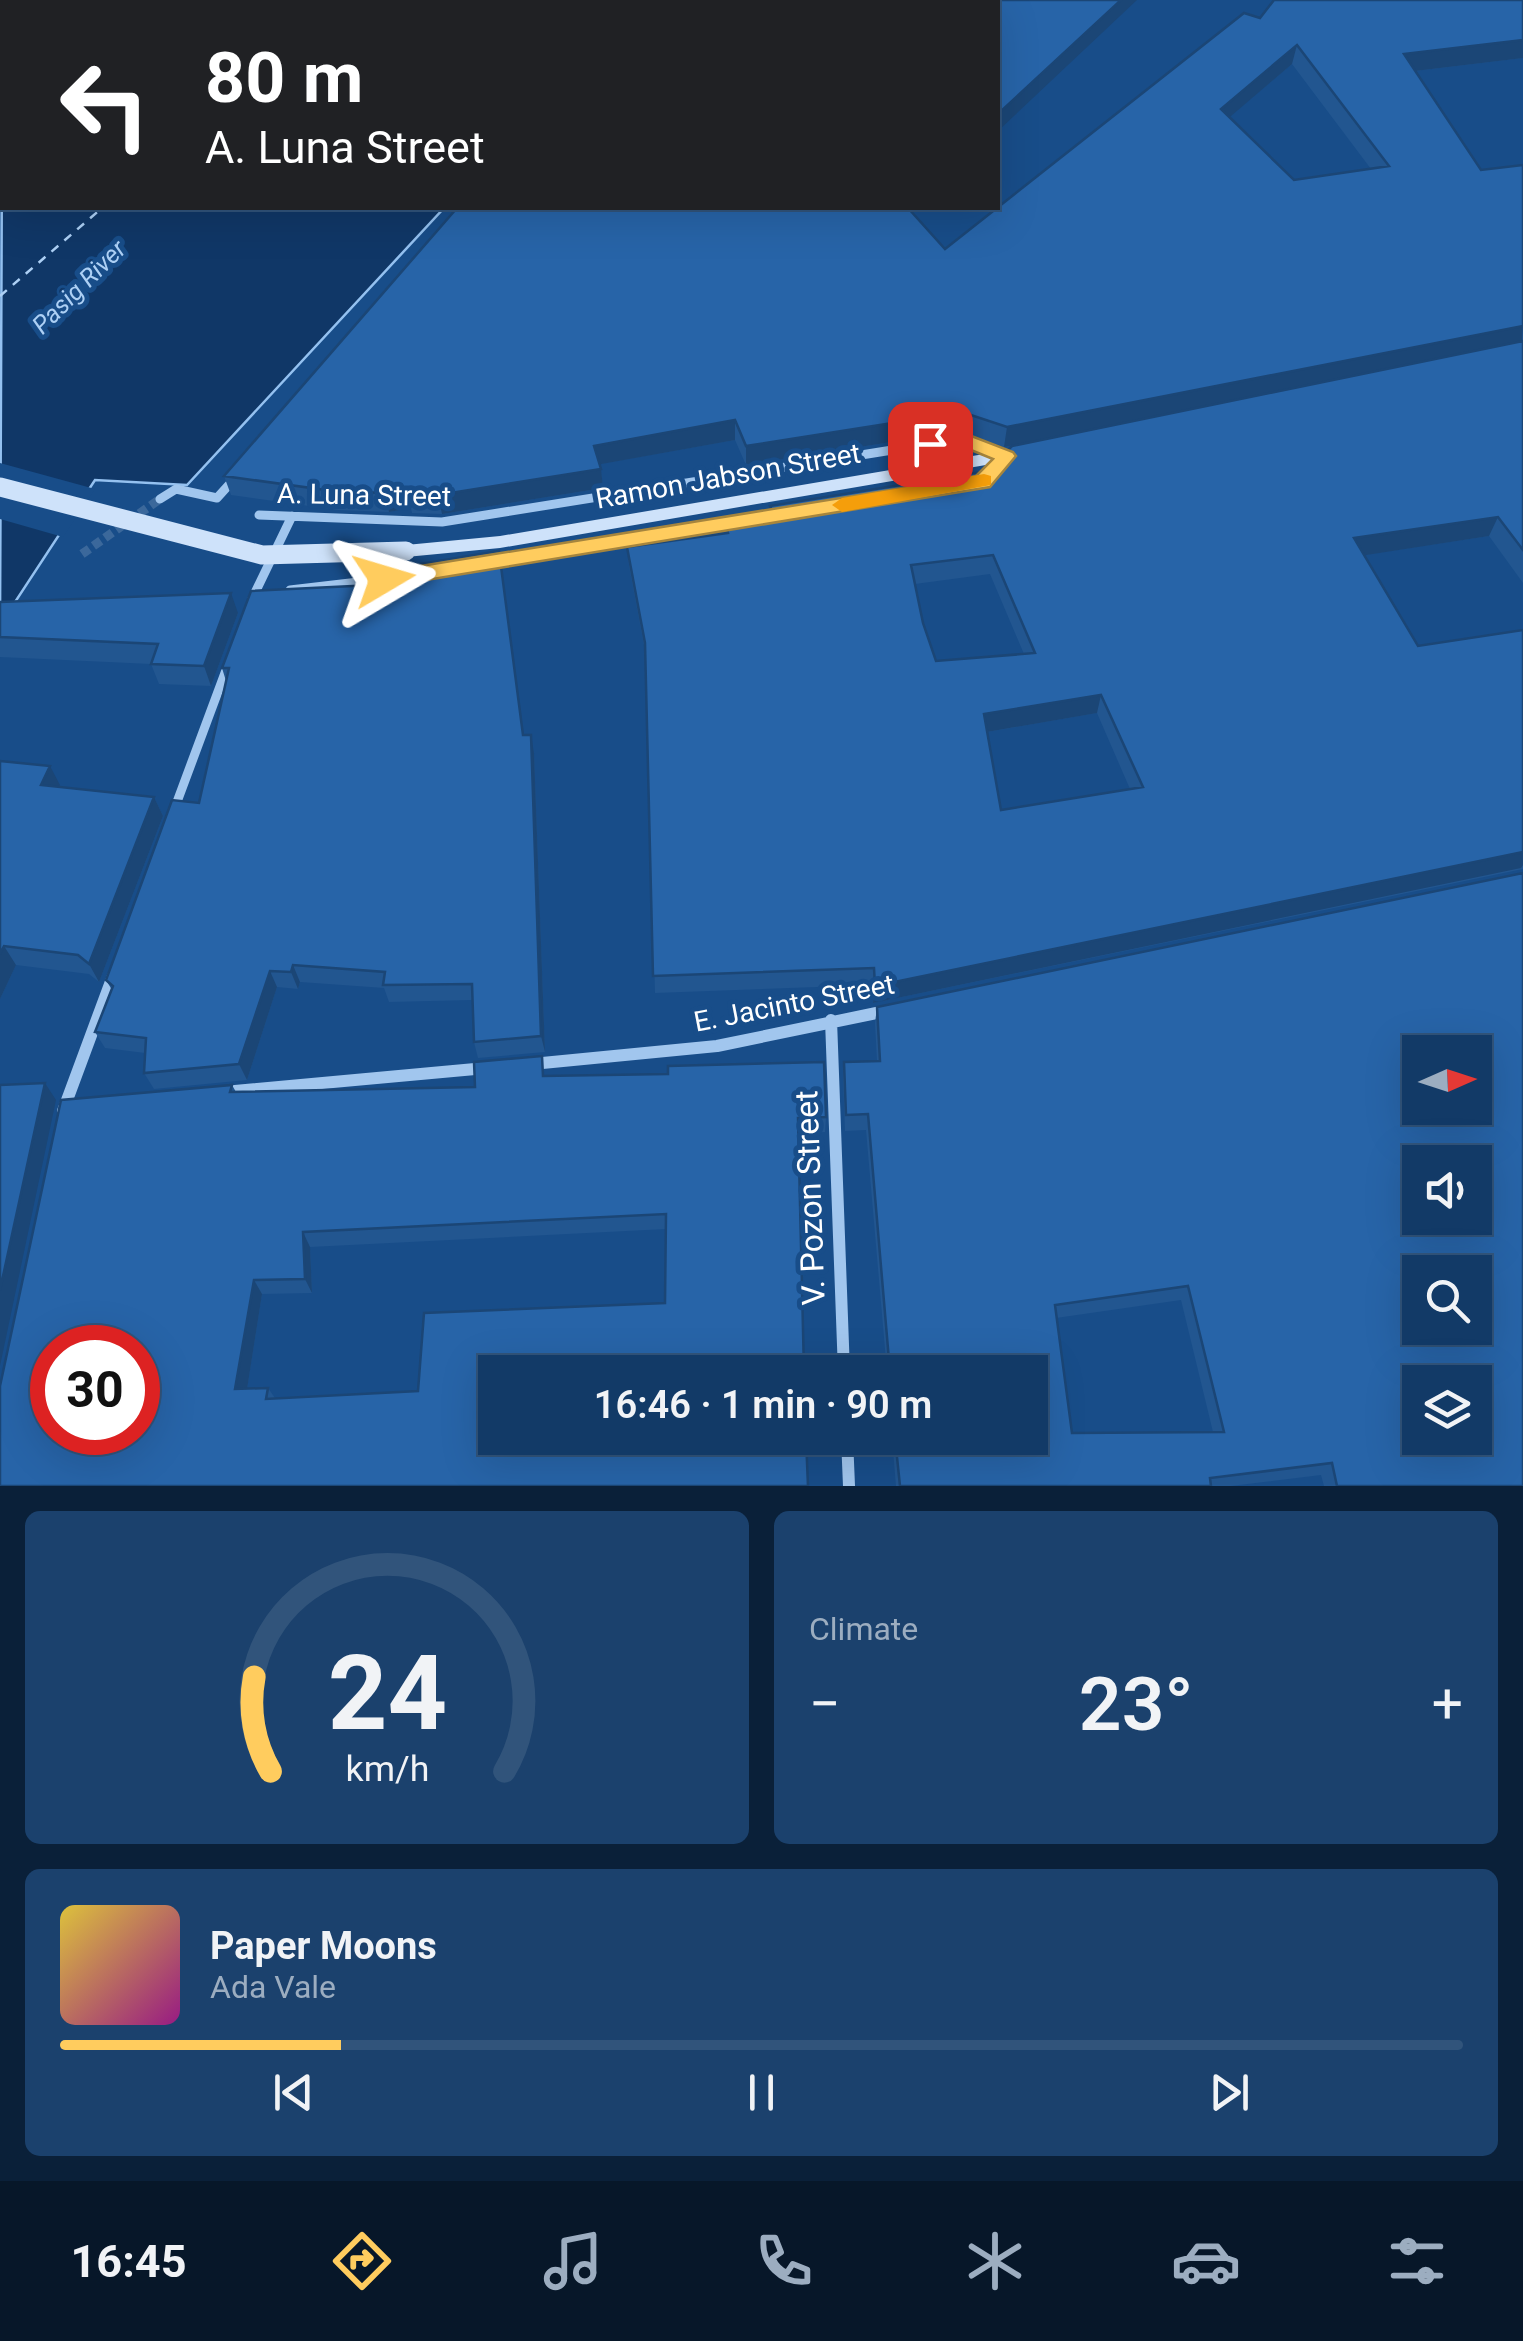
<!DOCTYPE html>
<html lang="en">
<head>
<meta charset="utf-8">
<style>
  body { margin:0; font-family:Roboto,sans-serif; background:#1b416d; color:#f1f3f6; height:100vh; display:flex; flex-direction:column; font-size:38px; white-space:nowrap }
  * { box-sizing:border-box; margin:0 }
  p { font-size:32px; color:#9cadc0 }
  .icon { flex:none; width:55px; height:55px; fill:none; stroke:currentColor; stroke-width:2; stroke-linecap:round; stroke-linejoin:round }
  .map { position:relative; height:1486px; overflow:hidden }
  .panel { display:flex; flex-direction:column; gap:25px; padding:25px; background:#0a2039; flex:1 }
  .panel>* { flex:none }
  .banner { position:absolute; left:0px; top:0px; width:1000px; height:210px; box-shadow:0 10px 40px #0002,0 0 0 2px #31547b; background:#202124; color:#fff; overflow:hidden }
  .needle { width:65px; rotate:87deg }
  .buttons { position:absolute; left:1402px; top:1035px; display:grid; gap:20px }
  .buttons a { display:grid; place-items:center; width:90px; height:90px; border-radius:0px; background:#123a67; box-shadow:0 10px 40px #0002,0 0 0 2px #31547b; font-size:50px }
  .speed { position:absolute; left:30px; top:1325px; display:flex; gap:20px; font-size:50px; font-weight:700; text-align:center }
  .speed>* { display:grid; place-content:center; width:130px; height:130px; border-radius:50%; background:#123a67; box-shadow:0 10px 40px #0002,0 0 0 2px #31547b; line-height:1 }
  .speed .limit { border:15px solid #d22; background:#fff; color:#111 }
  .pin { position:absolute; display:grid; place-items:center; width:85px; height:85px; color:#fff; margin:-42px; border-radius:20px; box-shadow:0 5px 15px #0006 }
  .me { position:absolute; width:110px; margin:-55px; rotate:83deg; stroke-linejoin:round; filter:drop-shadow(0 0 8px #0008) }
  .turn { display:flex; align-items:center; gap:35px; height:210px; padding:0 40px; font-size:45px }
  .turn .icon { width:130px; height:130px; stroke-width:2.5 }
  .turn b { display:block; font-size:70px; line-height:85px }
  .big { font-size:75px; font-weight:600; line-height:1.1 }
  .panel .tile { flex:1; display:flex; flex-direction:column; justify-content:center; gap:15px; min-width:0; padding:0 35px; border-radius:15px; background:#1b416d }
  .panel .dial { align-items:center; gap:0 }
  .dial svg { height:260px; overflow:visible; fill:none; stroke:#31547b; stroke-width:7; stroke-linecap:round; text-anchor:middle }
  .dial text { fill:#f1f3f6; stroke:none }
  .song { display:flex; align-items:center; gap:30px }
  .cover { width:120px; height:120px; border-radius:15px; background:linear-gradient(135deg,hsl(50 70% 55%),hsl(310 70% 35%)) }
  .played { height:10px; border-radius:5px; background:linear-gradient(90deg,#ffcc5e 20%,#31547b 20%) }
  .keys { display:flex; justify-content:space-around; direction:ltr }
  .heat { display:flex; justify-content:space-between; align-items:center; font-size:55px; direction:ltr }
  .panel .tiles { flex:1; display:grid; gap:25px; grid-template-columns:1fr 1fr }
  .tile:last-child { grid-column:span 2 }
  .trip { position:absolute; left:478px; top:1355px; width:570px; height:100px; border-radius:0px; background:#123a67; box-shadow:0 10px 40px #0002,0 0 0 2px #31547b; font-weight:600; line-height:100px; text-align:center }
  .dock { display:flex; height:160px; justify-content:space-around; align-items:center; background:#071729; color:#9cadc0 }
  .dock .icon { width:70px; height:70px }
  .dock .current { color:#ffcc5e }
  .dock b { font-size:45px; color:#f1f3f6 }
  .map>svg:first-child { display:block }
  .water { fill:#103767; stroke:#94c1f0; stroke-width:2.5 }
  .pier { fill:#184d89 }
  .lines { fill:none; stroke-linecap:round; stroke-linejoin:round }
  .ferry { stroke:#add0f5; stroke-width:2.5; stroke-dasharray:9 8; stroke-linecap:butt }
  .street-tunnel { stroke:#3b689b; stroke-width:9; stroke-dasharray:9 5; stroke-linecap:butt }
  .street-far1 { stroke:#a1c6ee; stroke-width:9 }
  .street { stroke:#a1c6ee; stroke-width:12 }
  .secondary { fill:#cee2fa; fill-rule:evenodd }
  .secondary-bridge { stroke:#cee2fa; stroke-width:19 }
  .wall { fill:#225690; fill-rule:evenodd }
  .shaded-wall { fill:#1b4676 }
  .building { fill:#2764a8; stroke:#1b4676; stroke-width:2.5; fill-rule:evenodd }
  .route { fill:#ffcc5e; stroke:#a6853d; stroke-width:2.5 }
  .slow { fill:#f59e0b }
  .labels { text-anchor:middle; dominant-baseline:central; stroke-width:10; stroke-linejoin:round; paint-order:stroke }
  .far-water-label { font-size:25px; font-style:italic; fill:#add0f5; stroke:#184d89 }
  .street-label { font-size:28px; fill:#fff; stroke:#184d89 }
  .near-street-label { font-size:32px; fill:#fff; stroke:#184d89 }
</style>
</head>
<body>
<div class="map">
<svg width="1523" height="1486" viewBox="0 0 1523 1486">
  <rect width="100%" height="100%" fill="#184d89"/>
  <path class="water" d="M214,0h429l-433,2z
    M2,150v58h442l-257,277 -92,-5 -95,145z"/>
  <path class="pier" d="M0,463l95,26 -32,48 -63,-18z"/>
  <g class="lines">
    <path class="ferry" d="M0,296l102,-88"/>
    <path class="street-tunnel" d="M82,554l78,-55"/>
    <path class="street-far1" d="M160,499l16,-10 41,9 19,-21
      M259,515l183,7 519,-83 45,18
      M488,564l250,-42
      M290,590l137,-16
      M252,599l40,-83
      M174,810l55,-148"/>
    <path class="street" d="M831,1020l13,352
      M532,1064l185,-18 169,-35
      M224,1092l262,-24
      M63,1111l50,-135
      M847,1438l2,48"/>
    <path class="secondary" d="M1026,447l6,2 3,4 -3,4 -532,91 -94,9 -9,-6 9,-6 94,-9z"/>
    <path class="secondary-bridge" d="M0,487l262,68 144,-4"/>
  </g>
  <path class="wall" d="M1523,0v58l-108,13 66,99 42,-5v418l-34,-47 -125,19 54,91 105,-16v239l-650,134 -1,-18 -217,8 -9,-337 -17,-90 -2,-19 98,-13v-14l45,-4v-10l217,-35 145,-50 -128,26 -44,-16 -214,34 -11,-25 -135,24 3,24 -161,26 -30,-1 -1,-5 -22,4 -51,-2 -107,-15 -7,-19 688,-265 33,38 315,-231zM1292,64l79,105 -77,11 -65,-63zM990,574l34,80 -88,7 -13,-38 -8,-39zM1097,713l33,76 -129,21 -14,-78z
    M499,551l24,184 11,18 11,299 -67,6 -4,-16 -2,-42 -83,2 -5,-14 -84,-6 -2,7 -21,-2 -30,93 -93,9 -10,-16 1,-20 -40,-5 -10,-16 17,-42 -6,-10 93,-177 27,-122 -4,-13 193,-85z
    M0,602l238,11 -27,73 -52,-2 -8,-20 -151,-7z
    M0,761l60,24v2l94,10 9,19 -64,166 -10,-8 -73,-9 -16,34z
    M877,1007l646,479h-199l-3,-11 -90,11h-335l-4,-48h138v-66h-143l-21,-242 -21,1 -2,-53 1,-16 33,-1 -2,-38zM1181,1300l32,132 -141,1 -16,-115z
    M546,1076l280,41 -1,15 -27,2 10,352h-808l232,-401 4,7 239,-5zM666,1229l-1,74 -247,88 -143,7 -7,-10 -21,1 15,-95 50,-1 -2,-46z"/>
  <path class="shaded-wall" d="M155,0h28l-4,2h-28z
    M1121,0h16l-139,131v-17z
    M1523,40v18l-125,15 6,-19z
    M1297,45l-5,19 -75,64 4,-19z
    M1523,326l-1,18 -518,103 3,-20z
    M962,412l-2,19 -214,34v-19z
    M735,420v20l-139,25 -2,-19z
    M601,469l2,19 -161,26 -4,-19z
    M408,488l3,20 -22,4 -4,-19z
    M1498,517l-9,19 -142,22 7,-20z
    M231,593l7,20 -27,73 -7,-20z
    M1101,695l-4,18 -116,20 3,-19z
    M531,735l3,18 11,299 -4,-16z
    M50,766l10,19 -9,20 -10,-20z
    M154,797l9,19 -64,166 -10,-18z
    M1523,852v13l-2,3 -648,135 2,-17z
    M4,946l12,19 -16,34v-45z
    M293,965l7,17 -2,7 -7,-17z
    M270,971l7,16 -30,93 -8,-16z
    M45,1083l11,17 -56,266v-76z
    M303,1232l7,15 2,46 -7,-14z
    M254,1280l8,14 -17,108 -10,-13z"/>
  <path class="building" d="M0,0h155l-4,2h-149v97l-2,2z
    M656,0h465l-123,114v-112h-345z
    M1274,0h249v40l-119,14 77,116 42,-5v161l-516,101 -45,-15 -216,34 -11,-26 -141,26 7,23 -163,26 -30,-2v-5l-23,5 -52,-2 -109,-15 233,-268h451l37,41 299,-236 16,5zM1297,45l92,121 -95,14 -73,-71z
    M1523,341v209l-25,-33 -144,21 64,108 105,-16v222l-648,134 -1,-18 -221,8 -8,-333 -18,-96 101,-14 -3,-13 49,-5 -4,-9 217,-35 25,-25zM993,555l42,98 -99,8 -13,-38 -12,-58zM1101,695l42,92 -142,23 -17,-96z
    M499,551l24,184h8l10,301 -67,6 -2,-58 -89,1 2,-13 -92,-7 -2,7 -21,-1 -31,93 -95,9 2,-35 -51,-6 18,-46 -7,-6 66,-180 27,3 30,-135h-7l29,-77 164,-8 -1,-18z
    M231,593l-27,73 -53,-2 7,-20 -158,-7v-35z
    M0,761l50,5 -9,19 113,12 -65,167 -11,-9 -74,-9 -4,8z
    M1523,873v613h-186l-5,-23 -122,15 1,8h-311l-5,-48h135v-66h-140l-22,-258 -22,1 -2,-53 36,-1 -3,-54zM1420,1052h55v56h-55zM1420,1162h55v56h-55zM1420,1272h55v56h-55zM1188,1286l36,146 -152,1 -17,-128zM1420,1382h55v56h-55z
    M542,1056l1,20 125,-2v-8l156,-4 2,55 -28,1 6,254h-309v66h311l2,48h-808v-100l61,-286 171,-15 -2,7 245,-5 -1,-25zM666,1214l-1,89 -241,10 -6,78 -152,8 2,-11 -33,1 19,-109 51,-1 -2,-47zM52,1348h86v84h-86z
    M45,1083l-45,207v-205z"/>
  <path class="route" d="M961,432l52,20 3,4 -26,31 -606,100 -11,-8 11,-7 592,-96 17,-17 -34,-14 -29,5 -9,-6 3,-5z"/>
  <path class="slow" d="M984,474l7,2v9l-149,27 -10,-7 10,-7z"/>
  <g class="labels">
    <g class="far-water-label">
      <text transform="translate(79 287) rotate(-45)">Pasig River</text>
    </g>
    <g class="street-label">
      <text transform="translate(728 476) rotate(-10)">Ramon Jabson Street</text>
      <text transform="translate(364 495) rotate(1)">A. Luna Street</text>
      <text transform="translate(794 1003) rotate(-11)">E. Jacinto Street</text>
    </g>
    <g class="near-street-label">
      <text transform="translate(810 1198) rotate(-92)">V. Pozon Street</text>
    </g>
  </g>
</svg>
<div class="buttons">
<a><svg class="needle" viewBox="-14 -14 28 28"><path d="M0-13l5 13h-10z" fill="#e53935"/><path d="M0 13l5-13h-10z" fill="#9cadc0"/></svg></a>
<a><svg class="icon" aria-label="sound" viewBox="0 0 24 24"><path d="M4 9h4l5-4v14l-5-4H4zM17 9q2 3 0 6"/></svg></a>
<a><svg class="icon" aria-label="search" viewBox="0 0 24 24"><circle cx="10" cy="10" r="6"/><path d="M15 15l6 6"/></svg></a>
<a><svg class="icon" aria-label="layers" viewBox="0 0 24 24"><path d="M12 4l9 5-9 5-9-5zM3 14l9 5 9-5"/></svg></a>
</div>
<div class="speed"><div class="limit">30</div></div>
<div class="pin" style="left:930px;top:444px;background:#d93025"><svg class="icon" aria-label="arrive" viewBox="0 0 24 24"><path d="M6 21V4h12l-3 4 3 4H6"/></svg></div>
<svg class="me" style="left:384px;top:579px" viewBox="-20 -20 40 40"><path d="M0-17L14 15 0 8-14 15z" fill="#ffcc5e" stroke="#fff" stroke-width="4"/></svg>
<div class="trip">16:46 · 1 min · 90 m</div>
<div class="banner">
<div class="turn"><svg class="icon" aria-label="left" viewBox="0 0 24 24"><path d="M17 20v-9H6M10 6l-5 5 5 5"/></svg><div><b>80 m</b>A. Luna Street</div></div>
</div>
</div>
<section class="panel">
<div class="tiles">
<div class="tile dial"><svg viewBox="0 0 100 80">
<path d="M14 69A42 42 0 1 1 86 69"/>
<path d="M14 69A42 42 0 0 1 9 40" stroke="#ffcc5e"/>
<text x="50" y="56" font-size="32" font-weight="700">24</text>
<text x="50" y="72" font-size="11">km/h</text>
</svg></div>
<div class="tile"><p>Climate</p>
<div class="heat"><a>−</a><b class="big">23°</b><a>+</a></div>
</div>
<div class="tile">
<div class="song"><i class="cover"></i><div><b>Paper Moons</b><p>Ada Vale</p></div></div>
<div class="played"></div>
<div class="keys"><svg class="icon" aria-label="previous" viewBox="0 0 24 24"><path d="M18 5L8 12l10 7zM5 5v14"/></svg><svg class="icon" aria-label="pause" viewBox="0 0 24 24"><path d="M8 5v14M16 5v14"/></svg><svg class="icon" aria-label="next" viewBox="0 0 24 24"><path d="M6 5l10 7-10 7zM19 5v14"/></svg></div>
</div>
</div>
</section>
<nav class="dock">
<b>16:45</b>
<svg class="icon current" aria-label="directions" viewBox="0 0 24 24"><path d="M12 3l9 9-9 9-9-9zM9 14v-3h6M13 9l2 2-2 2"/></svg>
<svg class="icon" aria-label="music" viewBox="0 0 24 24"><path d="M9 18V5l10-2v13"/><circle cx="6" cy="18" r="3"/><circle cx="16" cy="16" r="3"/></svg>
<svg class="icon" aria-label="phone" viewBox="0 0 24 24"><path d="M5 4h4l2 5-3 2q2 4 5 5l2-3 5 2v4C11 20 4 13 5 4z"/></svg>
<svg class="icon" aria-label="climate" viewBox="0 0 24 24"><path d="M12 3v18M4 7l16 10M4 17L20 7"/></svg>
<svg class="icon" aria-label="car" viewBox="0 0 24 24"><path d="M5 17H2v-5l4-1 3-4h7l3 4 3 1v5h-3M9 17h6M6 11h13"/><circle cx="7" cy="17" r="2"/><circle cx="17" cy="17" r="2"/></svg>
<svg class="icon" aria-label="filters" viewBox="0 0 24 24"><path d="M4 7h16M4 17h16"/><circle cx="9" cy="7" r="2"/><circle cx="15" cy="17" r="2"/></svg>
</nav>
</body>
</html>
